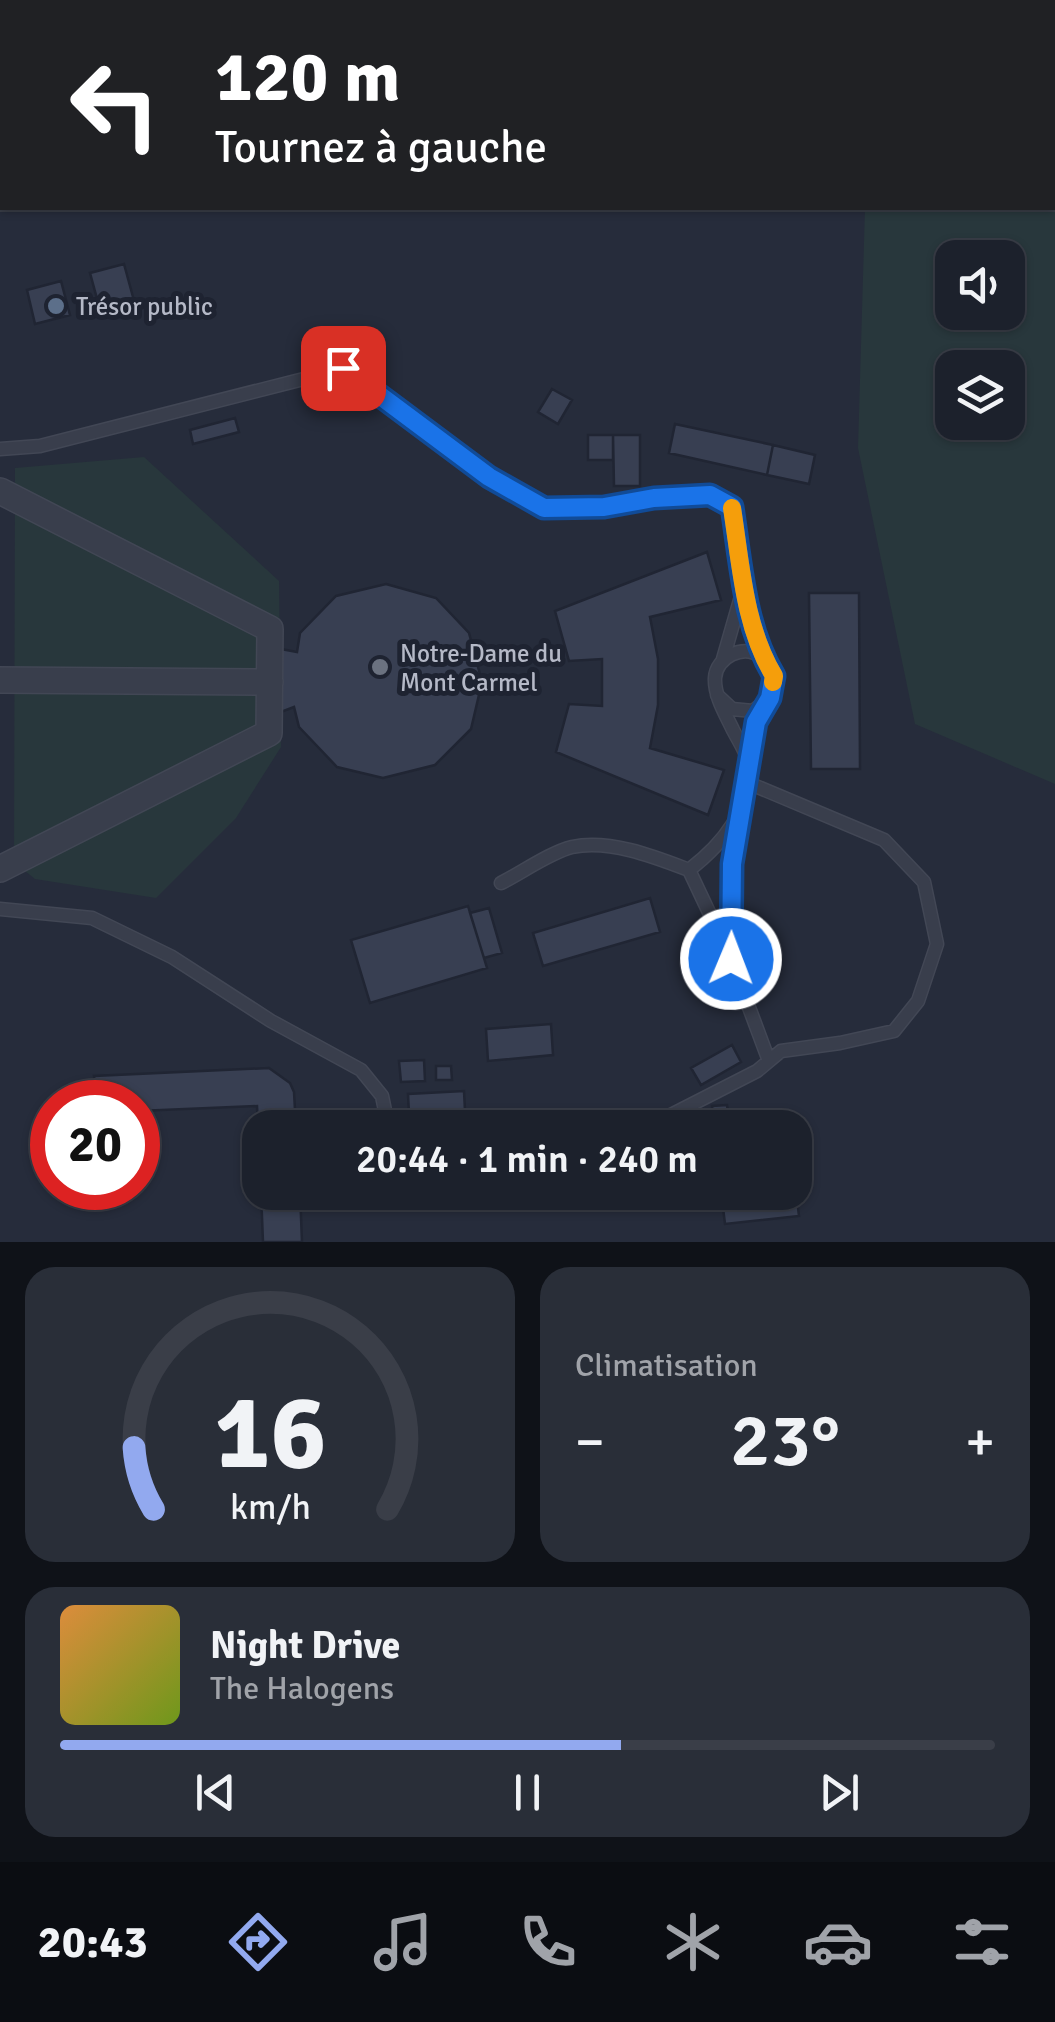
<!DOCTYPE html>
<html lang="fr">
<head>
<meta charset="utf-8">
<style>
  body { margin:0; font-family:Signika,sans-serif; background:#292e38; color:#f1f3f6; height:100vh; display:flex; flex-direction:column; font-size:38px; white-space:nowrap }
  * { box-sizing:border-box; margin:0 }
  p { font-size:32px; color:#a0a3a9 }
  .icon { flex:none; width:55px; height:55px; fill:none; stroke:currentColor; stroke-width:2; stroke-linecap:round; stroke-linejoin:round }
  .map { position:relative; height:1242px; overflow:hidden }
  .side { display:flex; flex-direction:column; gap:25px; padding:25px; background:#0f1218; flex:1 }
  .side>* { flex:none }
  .banner { position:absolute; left:0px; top:0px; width:1055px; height:210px; box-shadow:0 2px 8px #0004,0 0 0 2px #3a3e48; background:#202124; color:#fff; overflow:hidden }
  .tools { position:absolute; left:935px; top:240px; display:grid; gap:20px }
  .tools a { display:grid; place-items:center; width:90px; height:90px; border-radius:20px; background:#1c212c; box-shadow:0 2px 8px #0004,0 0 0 2px #3a3e48; font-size:50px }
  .speed { position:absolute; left:30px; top:1080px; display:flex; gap:20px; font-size:50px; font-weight:700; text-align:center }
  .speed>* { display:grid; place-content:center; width:130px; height:130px; border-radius:50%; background:#1c212c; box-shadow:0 2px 8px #0004,0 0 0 2px #3a3e48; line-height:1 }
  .speed .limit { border:15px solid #d22; background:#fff; color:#111 }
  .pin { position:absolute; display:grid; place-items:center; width:85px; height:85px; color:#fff; margin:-42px; border-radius:20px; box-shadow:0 5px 15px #0006 }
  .me { position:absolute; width:110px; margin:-55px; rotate:1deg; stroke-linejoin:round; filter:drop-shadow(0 0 8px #0008) }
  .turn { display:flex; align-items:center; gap:35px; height:210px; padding:0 50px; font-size:45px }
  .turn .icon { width:130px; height:130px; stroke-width:2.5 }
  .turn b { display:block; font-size:70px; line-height:85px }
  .big { font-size:75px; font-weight:600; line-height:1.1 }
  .side .tile { flex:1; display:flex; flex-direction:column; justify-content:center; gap:15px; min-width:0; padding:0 35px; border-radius:30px; background:#292e38 }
  .side .dial { align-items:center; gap:0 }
  .dial svg { height:260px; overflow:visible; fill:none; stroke:#3a3e48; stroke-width:7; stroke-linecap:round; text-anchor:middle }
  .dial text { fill:#f1f3f6; stroke:none }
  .song { display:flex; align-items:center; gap:30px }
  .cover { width:120px; height:120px; border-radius:15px; background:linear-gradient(135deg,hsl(30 70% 55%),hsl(80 70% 35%)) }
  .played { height:10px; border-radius:5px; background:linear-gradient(90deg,#92a9ef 60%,#3a3e48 60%) }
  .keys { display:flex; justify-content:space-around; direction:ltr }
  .heat { display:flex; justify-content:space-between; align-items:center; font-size:55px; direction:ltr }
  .side .tiles { flex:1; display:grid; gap:25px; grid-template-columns:1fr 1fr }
  .tile:last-child { grid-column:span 2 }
  .trip { position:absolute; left:242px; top:1110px; width:570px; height:100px; border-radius:30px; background:#1c212c; box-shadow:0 2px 8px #0004,0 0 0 2px #3a3e48; font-weight:600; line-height:100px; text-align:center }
  .menu { display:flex; height:160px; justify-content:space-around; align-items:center; background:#0b0d12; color:#a0a3a9 }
  .menu .icon { width:70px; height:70px }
  .menu .on { color:#92a9ef }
  .menu b { font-size:45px; color:#f1f3f6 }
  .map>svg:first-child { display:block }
  .green { fill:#28373c; fill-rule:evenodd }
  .building { fill:#383f52; stroke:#202533; stroke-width:2.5 }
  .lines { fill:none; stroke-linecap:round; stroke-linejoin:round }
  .lane-casing { stroke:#424755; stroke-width:15 }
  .street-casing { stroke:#424755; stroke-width:28 }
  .lane { stroke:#393e4c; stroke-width:12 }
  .street { stroke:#393e4c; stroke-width:25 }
  .route-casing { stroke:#114b97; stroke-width:25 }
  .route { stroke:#1a73e8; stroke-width:18 }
  .slow { stroke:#f59e0b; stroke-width:18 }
  .service-dot { fill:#5c6f8a; stroke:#1e2331; stroke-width:4 }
  .worship-dot { fill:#6b7280; stroke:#1e2331; stroke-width:4 }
  .labels { text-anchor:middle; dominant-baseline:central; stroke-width:10; stroke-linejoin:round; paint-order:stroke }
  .poi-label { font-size:25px; fill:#b5b9c7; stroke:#1e2331; text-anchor:start }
</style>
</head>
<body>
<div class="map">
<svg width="1055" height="1242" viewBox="0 0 1055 1242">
  <rect width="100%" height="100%" fill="#262c3b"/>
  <path class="green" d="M1000,0h55v784l-140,-60 -57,-276 7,-240h187v-206h-57zM952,258h56v54h-56zM952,368h56v54h-56z
    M144,457l135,124 2,166 -45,71 -80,80 -121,-19 -21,-17 1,-394z"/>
  <path class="building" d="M124,264l9,33 -34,9 -9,-33z
    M61,281l9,34 -35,9 -8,-34z
    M552,389l20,11 -14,24 -20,-12z
    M235,418l4,14 -46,12 -3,-14z
    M675,424l98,21 -6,30 -98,-22z
    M588,435h25v25h-25z
    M613,435h27v51h-26z
    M773,445l42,10 -6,29 -42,-9z
    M707,552l14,48 -71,17 8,42v46l-8,43 74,22 -16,45 -152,-63 13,-48 33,2v-47l-33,2 -14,-50z
    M386,584l50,14 33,35 13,49 -11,47 -36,36 -52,13 -46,-11 -38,-40 -5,-20 -13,5v-63l16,3 3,-19 36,-37z
    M809,593h50l1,176h-49z
    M650,898l10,34 -117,34 -10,-33z
    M468,906l19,62 -117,35 -19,-63z
    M489,908l13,45 -18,5 -14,-45z
    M551,1024l2,31 -65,6 -2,-32z
    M732,1045l9,17 -40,23 -10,-17z
    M424,1060l1,21 -24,1 -2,-21z
    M436,1066h15l1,14h-16z
    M269,1068l21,15 4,9 2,36h-36v38l-3,-60 -119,5v-9h-41l-3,-26z
    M464,1091l1,20 -56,3 -1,-20z
    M727,1105l2,14 -15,2 -2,-15z
    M744,1118l1,10h-30l-1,-7z
    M795,1182l4,34 -74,8 -4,-32h74z
    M261,1192h39l2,50h-39z"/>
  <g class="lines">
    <g class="lane-casing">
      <path id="lane" d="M0,449l40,-3 303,-77 146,108 54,31 61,-1 50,-8 56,-4 22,12 12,79 -21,73
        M745,593l18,65
        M749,761l7,-39 10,-18
        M689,870l42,89 38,102
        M501,883c20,-10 50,-31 71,-36 38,-8 83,10 117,23 34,-26 61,-59 60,-104 -1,-12 -11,-26 -16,-36 -7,-15 -19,-34 -18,-52 1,-21 29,-35 46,-21 6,4 9,14 13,20l-5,21 -16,13 -21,-2 -15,-14
        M0,909l92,9 80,39 99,64 90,49 21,26 6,29
        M731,951l1,-88 8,-46
        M667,1117l90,-46 24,-20 59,-8 54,-12 24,-30 19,-57 -13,-62 -40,-42 -138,-58"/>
    </g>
    <g class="street-casing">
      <path id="street" d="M167,0v2
        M0,491l270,138 -1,104 -269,136
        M0,680l270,2"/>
    </g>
    <use href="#lane" class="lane"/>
    <use href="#street" class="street"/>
  </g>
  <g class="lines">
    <g class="route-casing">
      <path id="route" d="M343,368l146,109 55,31 60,-1 50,-9 56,-3 22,12c9,57 12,119 42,169l-4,22 -14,24 -24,142 -1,95"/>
    </g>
    <use href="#route" class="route"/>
    <path class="slow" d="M732,508c9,57 12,118 42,168l-1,6"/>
  </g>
  <circle class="service-dot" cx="56" cy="306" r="10"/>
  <circle class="worship-dot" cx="380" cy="667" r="10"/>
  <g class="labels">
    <g class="poi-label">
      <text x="76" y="306">Trésor public</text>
      <text x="400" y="653">Notre-Dame du<tspan x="400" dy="29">Mont Carmel</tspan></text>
    </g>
  </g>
</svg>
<div class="tools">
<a><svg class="icon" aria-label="sound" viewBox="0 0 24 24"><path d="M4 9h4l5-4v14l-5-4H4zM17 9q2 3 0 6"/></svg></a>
<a><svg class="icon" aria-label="layers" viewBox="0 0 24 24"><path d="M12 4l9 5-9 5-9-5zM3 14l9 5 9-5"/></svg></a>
</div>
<div class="speed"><div class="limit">20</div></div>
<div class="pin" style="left:343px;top:368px;background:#d93025"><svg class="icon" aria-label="arrive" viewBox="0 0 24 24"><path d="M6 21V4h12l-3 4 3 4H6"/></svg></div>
<svg class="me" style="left:731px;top:959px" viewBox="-20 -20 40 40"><circle r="17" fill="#1a73e8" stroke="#fff" stroke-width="3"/><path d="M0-11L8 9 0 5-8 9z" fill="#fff"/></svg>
<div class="trip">20:44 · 1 min · 240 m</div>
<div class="banner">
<div class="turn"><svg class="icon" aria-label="left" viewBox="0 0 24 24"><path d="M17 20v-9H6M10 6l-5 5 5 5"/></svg><div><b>120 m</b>Tournez à gauche</div></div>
</div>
</div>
<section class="side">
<div class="tiles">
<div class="tile dial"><svg viewBox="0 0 100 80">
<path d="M14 69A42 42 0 1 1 86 69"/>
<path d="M14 69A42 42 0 0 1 8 50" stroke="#92a9ef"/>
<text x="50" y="56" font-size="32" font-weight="700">16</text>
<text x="50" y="72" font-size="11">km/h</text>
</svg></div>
<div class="tile"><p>Climatisation</p>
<div class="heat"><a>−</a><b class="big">23°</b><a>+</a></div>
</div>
<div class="tile">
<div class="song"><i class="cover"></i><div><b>Night Drive</b><p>The Halogens</p></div></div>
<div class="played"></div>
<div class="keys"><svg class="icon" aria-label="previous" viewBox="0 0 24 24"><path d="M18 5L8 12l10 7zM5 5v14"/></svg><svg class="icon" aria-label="pause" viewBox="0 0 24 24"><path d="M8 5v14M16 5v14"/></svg><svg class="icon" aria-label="next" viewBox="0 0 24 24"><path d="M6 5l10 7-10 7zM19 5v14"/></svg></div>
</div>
</div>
</section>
<nav class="menu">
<b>20:43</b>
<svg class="icon on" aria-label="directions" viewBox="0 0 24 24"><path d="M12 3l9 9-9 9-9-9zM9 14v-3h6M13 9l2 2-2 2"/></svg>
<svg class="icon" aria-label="music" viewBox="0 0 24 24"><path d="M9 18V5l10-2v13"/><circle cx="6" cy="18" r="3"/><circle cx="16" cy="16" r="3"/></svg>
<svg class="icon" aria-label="phone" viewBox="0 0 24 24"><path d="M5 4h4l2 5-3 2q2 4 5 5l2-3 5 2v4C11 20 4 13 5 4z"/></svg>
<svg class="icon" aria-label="climate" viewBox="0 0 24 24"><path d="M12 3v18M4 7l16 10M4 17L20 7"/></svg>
<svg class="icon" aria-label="car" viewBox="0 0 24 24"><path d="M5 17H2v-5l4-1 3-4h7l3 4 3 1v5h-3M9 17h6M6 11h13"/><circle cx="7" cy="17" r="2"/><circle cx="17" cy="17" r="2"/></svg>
<svg class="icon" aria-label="filters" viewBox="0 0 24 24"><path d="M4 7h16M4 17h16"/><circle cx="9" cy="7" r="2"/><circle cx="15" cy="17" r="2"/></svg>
</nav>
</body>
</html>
